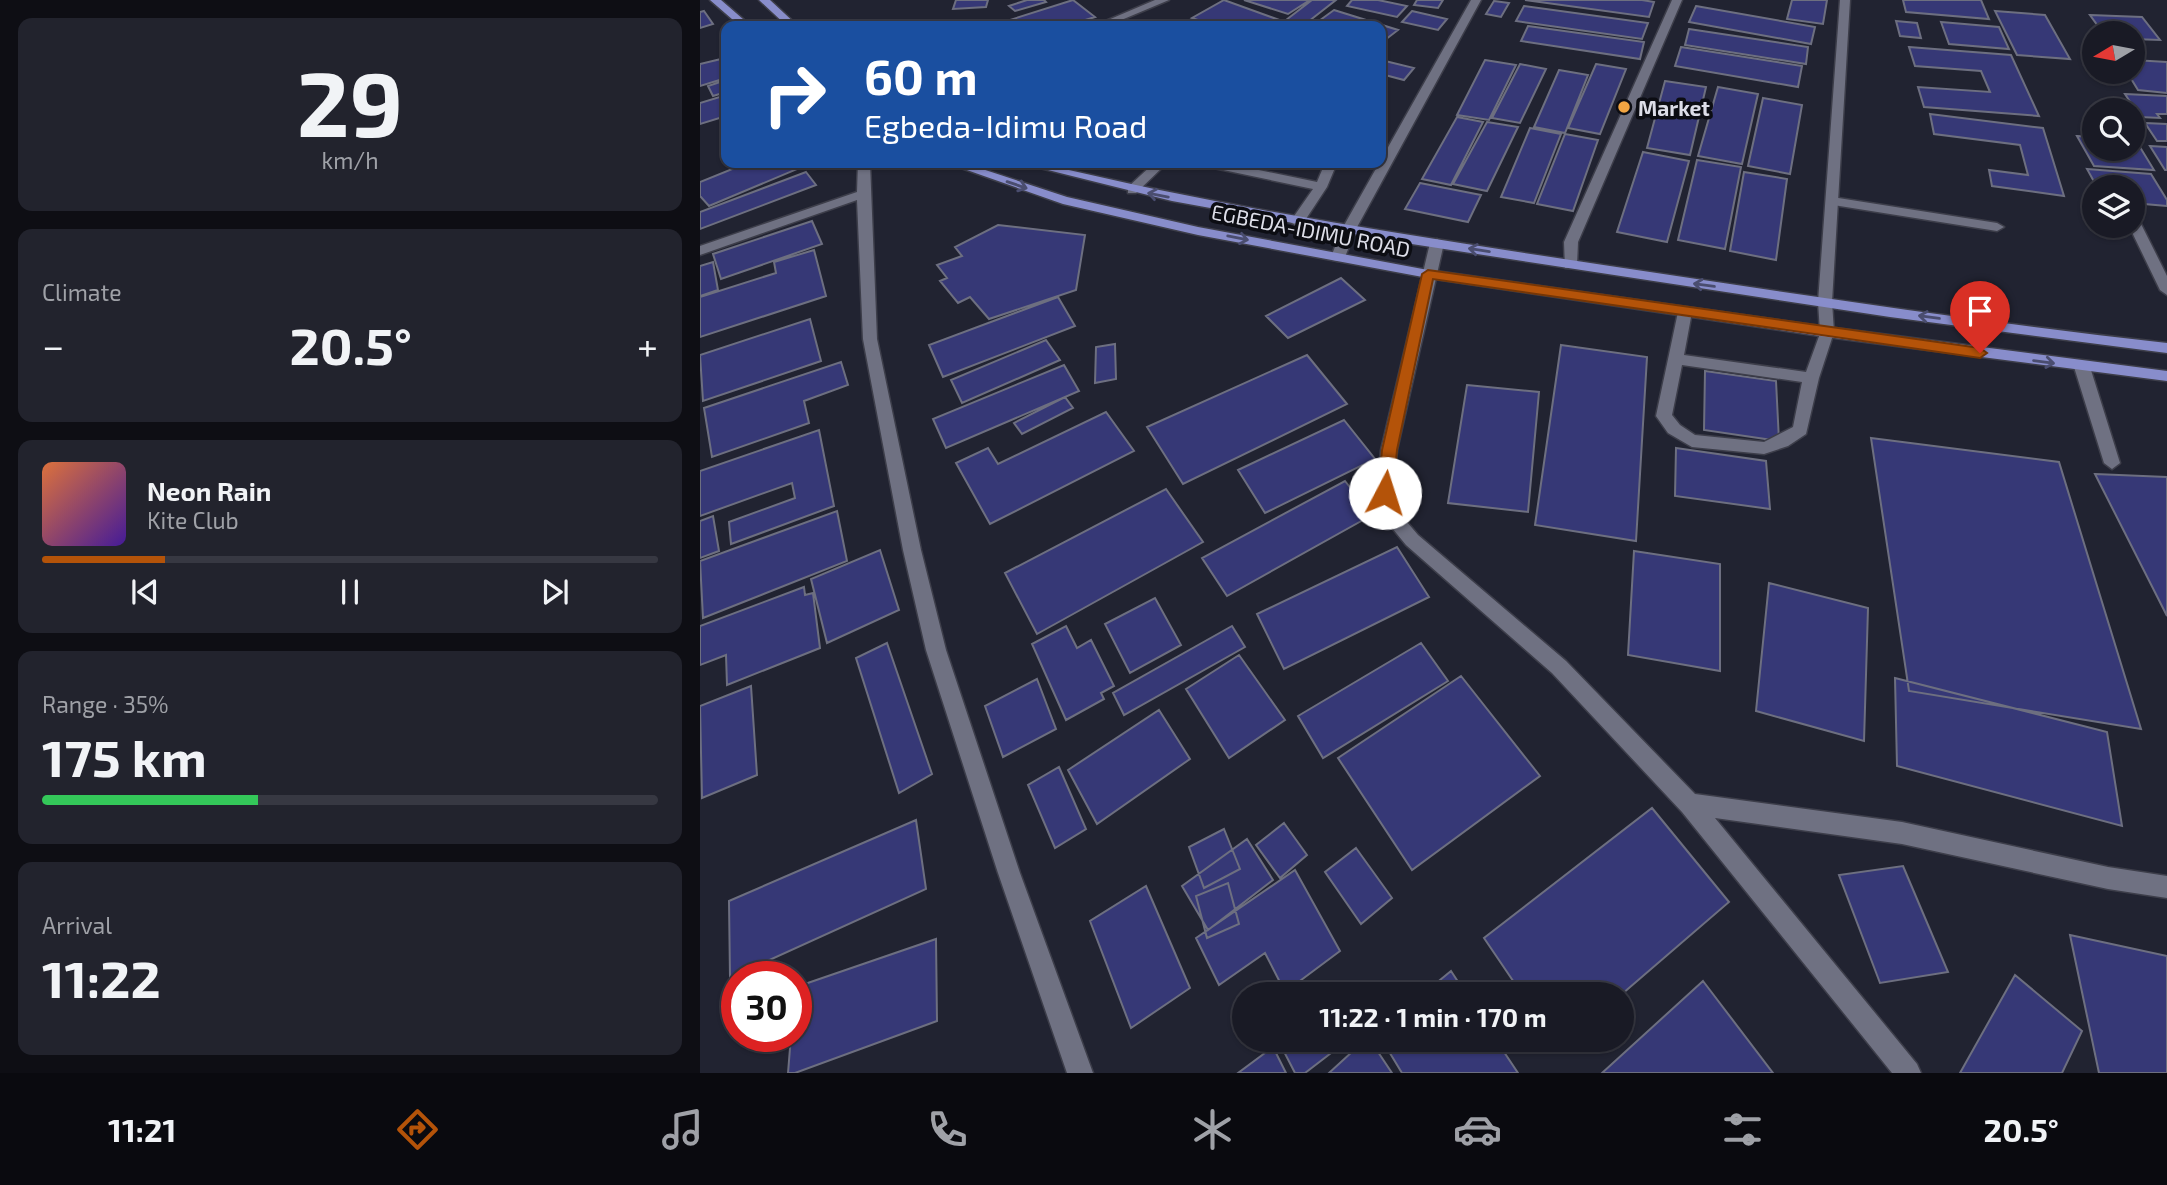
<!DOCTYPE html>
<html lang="en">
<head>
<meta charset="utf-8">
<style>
  body { margin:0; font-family:"Exo 2",sans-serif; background:#22232d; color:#f1f3f6; height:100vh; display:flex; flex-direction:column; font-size:26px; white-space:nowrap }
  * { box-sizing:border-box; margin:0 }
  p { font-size:23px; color:#9fa1a7 }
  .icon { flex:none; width:38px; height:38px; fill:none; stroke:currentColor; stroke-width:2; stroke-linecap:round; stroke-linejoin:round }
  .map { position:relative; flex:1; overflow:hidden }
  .panel { display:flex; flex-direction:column; gap:18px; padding:18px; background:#0e0e14; width:700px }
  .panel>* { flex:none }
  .banner { position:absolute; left:21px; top:21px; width:665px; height:147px; border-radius:14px; box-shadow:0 2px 5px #0004,0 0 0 2px #373842; background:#1a4fa0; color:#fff; overflow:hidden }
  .needle { width:46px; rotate:260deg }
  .controls { position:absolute; left:1382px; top:21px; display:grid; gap:14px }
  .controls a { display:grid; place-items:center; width:63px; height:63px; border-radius:50%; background:#191a25; box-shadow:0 2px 5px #0004,0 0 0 2px #373842; font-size:35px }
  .speed { position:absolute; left:21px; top:961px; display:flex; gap:14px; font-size:35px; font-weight:700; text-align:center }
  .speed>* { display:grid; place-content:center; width:91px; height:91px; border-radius:50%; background:#191a25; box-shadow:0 2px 5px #0004,0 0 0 2px #373842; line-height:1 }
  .speed .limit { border:10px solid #d22; background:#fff; color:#111 }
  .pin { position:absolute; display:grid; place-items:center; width:60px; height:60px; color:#fff; margin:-72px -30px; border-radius:50% 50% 50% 0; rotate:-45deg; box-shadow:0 0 7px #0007 }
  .pin .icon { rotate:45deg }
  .me { position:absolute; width:77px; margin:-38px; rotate:5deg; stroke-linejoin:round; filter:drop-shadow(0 0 5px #0008) }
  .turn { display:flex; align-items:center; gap:24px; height:147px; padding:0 28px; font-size:32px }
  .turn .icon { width:91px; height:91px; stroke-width:2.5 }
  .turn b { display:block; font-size:49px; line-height:60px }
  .big { font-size:52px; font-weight:700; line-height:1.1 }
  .panel .card { flex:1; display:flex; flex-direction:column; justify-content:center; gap:10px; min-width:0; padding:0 24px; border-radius:14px; background:#22232d }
  .panel .dial { align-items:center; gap:0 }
  .dial b { font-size:91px; line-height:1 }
  .song { display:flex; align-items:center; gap:21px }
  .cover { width:84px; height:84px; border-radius:10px; background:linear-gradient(135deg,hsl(20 70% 55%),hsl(260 70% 35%)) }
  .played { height:7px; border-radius:4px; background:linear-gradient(90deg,#b45309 20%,#373842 20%) }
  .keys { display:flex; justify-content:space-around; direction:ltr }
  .heat { display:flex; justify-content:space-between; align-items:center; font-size:38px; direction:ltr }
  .charge { height:10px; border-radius:5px; background:linear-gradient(90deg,#34c759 35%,#373842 0) }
  .trip { position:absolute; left:532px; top:982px; width:402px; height:70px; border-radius:35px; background:#191a25; box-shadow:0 2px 5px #0004,0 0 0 2px #373842; font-weight:700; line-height:70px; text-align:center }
  .tabs { display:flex; height:112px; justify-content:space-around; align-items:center; background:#0a0a0f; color:#9fa1a7 }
  .tabs .icon { width:49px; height:49px }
  .tabs .current { color:#b45309 }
  .tabs b { font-size:32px; color:#f1f3f6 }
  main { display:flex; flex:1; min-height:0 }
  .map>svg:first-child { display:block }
  .building { fill:#363876; stroke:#6d6f80; stroke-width:2 }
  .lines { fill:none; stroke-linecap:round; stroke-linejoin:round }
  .lane-casing { stroke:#3d3e4a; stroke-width:3 }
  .street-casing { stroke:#3d3e4a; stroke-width:3 }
  .primary-casing { stroke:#3d3e4a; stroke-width:3 }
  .lane { fill:#6f7182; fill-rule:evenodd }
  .street { fill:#6f7182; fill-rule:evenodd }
  .primary { fill:#888dcb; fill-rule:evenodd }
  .oneway { stroke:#4a4d6f }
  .route { fill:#b45309; stroke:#753606; stroke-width:2 }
  .poi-dot { fill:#f2a542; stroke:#0c0d13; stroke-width:2.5 }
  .labels { text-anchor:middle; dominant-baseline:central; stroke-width:7; stroke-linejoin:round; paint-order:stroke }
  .far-poi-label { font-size:21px; font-weight:bold; fill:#dddee8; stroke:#0c0d13; text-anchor:start }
  .far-street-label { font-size:21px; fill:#dddee8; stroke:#0c0d13 }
</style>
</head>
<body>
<main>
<section class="panel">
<div class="card dial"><b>29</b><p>km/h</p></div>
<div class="card"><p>Climate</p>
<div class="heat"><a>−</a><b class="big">20.5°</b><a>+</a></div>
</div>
<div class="card">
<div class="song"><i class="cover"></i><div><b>Neon Rain</b><p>Kite Club</p></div></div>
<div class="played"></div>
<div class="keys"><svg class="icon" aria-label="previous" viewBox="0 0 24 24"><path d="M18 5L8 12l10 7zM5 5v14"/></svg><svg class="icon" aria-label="pause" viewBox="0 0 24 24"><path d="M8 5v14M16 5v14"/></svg><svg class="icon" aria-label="next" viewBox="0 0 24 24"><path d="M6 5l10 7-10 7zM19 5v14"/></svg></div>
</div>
<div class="card"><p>Range · 35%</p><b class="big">175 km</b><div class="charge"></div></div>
<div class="card"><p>Arrival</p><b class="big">11:22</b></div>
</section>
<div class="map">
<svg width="1467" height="1073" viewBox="0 0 1467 1073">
  <rect width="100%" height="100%" fill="#212331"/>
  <path class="building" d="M256,0h32l-2,7 -33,2z
    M327,0h17l2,2 -31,9 -6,-5z
    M373,0l22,17 -29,9h-75z
    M524,0l72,26h-81l-23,-8z
    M544,0h66l-22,14z
    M612,0h24l-32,25 -18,-5z
    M652,0h26l29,6 -10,11 -50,-11z
    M717,0h26l-5,8 -24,-3z
    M825,0h117l12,2 -5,15z
    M1092,0h35l-4,24 -36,-5z
    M1203,0h78l8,19 -83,-7z
    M794,1l15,2 -8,14 -15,-3z
    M824,6l124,17 -6,16 -126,-18z
    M996,6l119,21 -4,17 -122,-22z
    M634,10l64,20 -17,13v-17h-69z
    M4,11l9,13 -13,4v-16z
    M712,11l35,8 -9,11 -36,-8z
    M1295,11l50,4 25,44 -53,-4z
    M1390,15l52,2 18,23 -27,-1v-6h-30z
    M1196,21l21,2 4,15 -21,-2z
    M1241,22l58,5 10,22 -60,-5z
    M828,26l116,16 -4,17 -119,-18z
    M989,29l119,18 -2,17 -121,-19z
    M981,47l121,19 -4,21 -123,-21z
    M1209,47l102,8 28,61 -115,-9 -6,-20 72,5 -9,-21 -66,-5z
    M21,59l5,19 -26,8v-22z
    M681,60l33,8 -10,12 -23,-6z
    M785,60l31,5 -27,55 -32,-5z
    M1433,60l34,2v31l-29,-3 -11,-18h6z
    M820,64l26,5 -26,54 -28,-5z
    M896,64l30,5 -26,65 -32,-6z
    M859,70l29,5 -23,58 -31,-6z
    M26,80v12l-13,4 -5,-10z
    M965,81l41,6 -16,68 -43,-7z
    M1018,87l40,7 -16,70 -44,-8z
    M1425,94l42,2v18h-10l3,4 -20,-1z
    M26,95v21l-26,8v-21z
    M1063,98l39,7 -12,69 -42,-8z
    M1230,114l113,14 21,68 -72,-10 -3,-16 39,5 -8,-30 -86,-11z
    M757,117l26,5 -32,63 -29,-6z
    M787,122l31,5 -31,64 -34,-7z
    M1445,123l22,1v17h-10z
    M830,128l31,6 -27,69 -33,-6z
    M865,134l33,6 -25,71 -36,-7z
    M1377,136l18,1v12h38l2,-10 19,31 -60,-4z
    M1450,146l17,1v23h-2z
    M943,152l46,9 -22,81 -50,-10z
    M997,160l44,7 -16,82 -47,-9z
    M47,163h51l4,4 -93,39 -9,-10v-14z
    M1387,169l64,5 16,26v6l-34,-3v-16h-36z
    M106,172l10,13 -116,44v-17z
    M1044,172l43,7 -11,81 -46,-9z
    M720,183l61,12 -13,27 -63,-13z
    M112,221l10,23 -101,35 -8,-25z
    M298,225l87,10 -9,55 -87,29 -19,-22 -12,6 -18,-22 7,-3 -10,-13 25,-9 -7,-9z
    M114,250l12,46 -126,41v-40l76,-24 -2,-11z
    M13,262l5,28 -18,6v-30z
    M641,278l24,22 -77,38 -22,-22z
    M358,297l17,29 -132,51 -14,-32z
    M110,319l11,42 -118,40 -3,-46z
    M346,340l14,20 -98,43 -11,-23z
    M415,344l1,35 -21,4 1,-36z
    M861,345l86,12 -11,184 -101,-16z
    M607,355l40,49 -164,80 -36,-57z
    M141,362l7,23 -44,16 5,22 -97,34 -8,-49z
    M364,365l15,26 -133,57 -13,-29z
    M1005,371l71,10 3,60 -75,-11z
    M767,385l72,7 -11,120 -80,-9z
    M365,397l8,11 -51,26 -8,-11z
    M406,412l28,39 -144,73 -34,-61 32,-15 10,16z
    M644,420l31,39 -110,54 -27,-43z
    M119,430l15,76 -103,38 -2,-22 66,-24 -3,-15 -92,33v-45z
    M1171,438l188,24 82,267 -232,-38z
    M976,448l90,13 4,48 -95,-13z
    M1395,474l72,3v139z
    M645,481l27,34 -145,81 -25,-38z
    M466,489l37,53 -166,92 -32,-61z
    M137,511l10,50 -144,57 -3,-57z
    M13,516l6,35 -19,7v-37z
    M697,547l32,50 -145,72 -27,-55z
    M180,550l19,60 -72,33 -16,-64z
    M934,551l86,13v107l-92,-16z
    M1069,583l99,25 -4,133 -108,-30z
    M104,587l1,8 8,-2 7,55 -93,37 -1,-30 -26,10v-39z
    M455,598l26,47 -51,28 -25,-49z
    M366,626l11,22 14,-8 23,46 -13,7 3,6 -38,21 -34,-76z
    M532,626l13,21 -121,68 -11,-22z
    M187,643l45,131 -33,19 -43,-135z
    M721,643l27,38 -125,77 -25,-42z
    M539,655l46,65 -56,38 -43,-69z
    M761,676l79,100 -128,94 -74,-112z
    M1195,678l212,54 15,94 -225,-60z
    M337,679l19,50 -53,28 -18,-51z
    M51,686l6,89 -55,23 -2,-92z
    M459,710l31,49 -93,65 -29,-54z
    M359,767l27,62 -31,19 -27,-63z
    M952,808l77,94 -107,92h-100l-38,-56z
    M216,820l10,69 -196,89 -1,-77z
    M584,823l23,32 -27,23 -24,-33z
    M524,829l16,40 -36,19 -15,-41z
    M547,839l26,41 -65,50 -26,-44z
    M656,848l36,50 -31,26 -36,-52z
    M1203,866l45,106 -68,11 -41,-108z
    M595,870l45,81 -55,41 -20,-39 -46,32 -23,-47z
    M528,883l11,41 -32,14 -11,-42z
    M446,886l44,102 -59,40 -41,-107z
    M1370,935l97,21v117h-68z
    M236,939l1,82 -142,52h-7l3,-37h5v-49z
    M751,971l15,23h-43z
    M1315,975l67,56 -20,42h-102z
    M1003,981l70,92h-171z
    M578,1040h70l-43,33h-10z
    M665,1040h5l22,33h-63z
    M682,1040h114l22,33h-116z
    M573,1047l13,26h-48z"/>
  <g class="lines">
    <g class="lane-casing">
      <path id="lane" d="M972,0h10l-104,242 -1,23 -2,3h-10l-1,-26z
        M454,163h13l-31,30h-8v-6z
        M503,163h22l92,19 8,-19h12l-10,24 -25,38 -5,1 -7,-4 23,-33 -104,-22z
        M1132,197l165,26 7,4 -7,4 -170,-27 -1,-3z
        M1433,216l6,4 28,56v19l-7,-5 -31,-64h4z
        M985,307l7,5 -8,43 122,17 16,-44h10l2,4 -15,46 -13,56 -18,12 -24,8 -72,-7 -24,-14 -12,-17 22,-104zM982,365l120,17 -9,45 -29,15 -69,-7 -15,-10 -8,-10z
        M1382,362l8,5 30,96 -8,6 -8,-6 -30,-96z"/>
    </g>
    <g class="street-casing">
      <path id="street" d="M455,0h14l-62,26h-13z
        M771,0h10l-125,229 -11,28 -7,4 -5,-1 -2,-3 11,-28z
        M1140,0h10l-18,302 2,30 -7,5 -7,-5 -2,-30z
        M158,163h12l7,176 44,211 25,100 74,223 73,200h-26l-69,-200 -72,-223 -23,-100 -40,-211 -6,-139 -157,55v-9l157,-54z
        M737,239l7,4 -47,207 -4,43 8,22 17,20 148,126 129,133 207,28 206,45 59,9v22l-59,-9 -206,-45 -187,-26 202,246 4,9h-29l-210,-261 -130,-139 -146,-128 -18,-22 -11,-30 4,-43 49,-207z"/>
    </g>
    <g class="primary-casing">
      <path id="primary" d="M10,0h11l30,26h-11z
        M59,0h11l28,26h-11z
        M247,163h17l103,34 131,30 230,43 399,57 340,44v10l-340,-44 -399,-59 -230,-43 -135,-31z
        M320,163h20c188,46 379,74 570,103 185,28 371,56 557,77v10l-277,-36 -498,-76 -220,-40z"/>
    </g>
    <use href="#lane" class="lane"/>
    <use href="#street" class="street"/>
    <use href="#primary" class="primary"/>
  </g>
  <defs><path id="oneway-shaft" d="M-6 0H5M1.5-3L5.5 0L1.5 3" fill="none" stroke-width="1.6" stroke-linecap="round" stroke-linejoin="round" transform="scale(1.75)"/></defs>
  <g class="oneway">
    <use href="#oneway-shaft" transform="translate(317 185) rotate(19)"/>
    <use href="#oneway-shaft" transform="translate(458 195) rotate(-169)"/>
    <use href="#oneway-shaft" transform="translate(538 238) rotate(11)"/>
    <use href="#oneway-shaft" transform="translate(779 250) rotate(-171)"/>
    <use href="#oneway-shaft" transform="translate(1004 285) rotate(-172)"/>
    <use href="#oneway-shaft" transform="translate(1229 317) rotate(-172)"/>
    <use href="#oneway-shaft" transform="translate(1344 362) rotate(8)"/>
  </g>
  <path class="route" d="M728,270l552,78 7,5 -7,5 -547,-79 -36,171 -4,43 -8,6 -7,-6 4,-43 40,-176z"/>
  <circle class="poi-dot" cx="924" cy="107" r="7"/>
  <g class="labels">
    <g class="far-poi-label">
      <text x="938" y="107">Market</text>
    </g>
    <g class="far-street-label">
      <text transform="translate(611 230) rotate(11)">EGBEDA-IDIMU ROAD</text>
    </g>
  </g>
</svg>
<div class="controls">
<a><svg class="needle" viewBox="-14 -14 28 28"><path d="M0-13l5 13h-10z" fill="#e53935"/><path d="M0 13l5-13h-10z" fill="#9fa1a7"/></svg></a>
<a><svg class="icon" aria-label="search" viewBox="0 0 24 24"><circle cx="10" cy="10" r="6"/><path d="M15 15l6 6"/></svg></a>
<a><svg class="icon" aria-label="layers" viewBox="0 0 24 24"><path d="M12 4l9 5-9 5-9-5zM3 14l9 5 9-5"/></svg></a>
</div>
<div class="speed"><div class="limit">30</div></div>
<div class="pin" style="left:1280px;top:353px;background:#d93025"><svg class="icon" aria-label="arrive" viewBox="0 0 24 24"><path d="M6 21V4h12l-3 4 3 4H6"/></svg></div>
<svg class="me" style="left:685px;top:493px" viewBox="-20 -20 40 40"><circle r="19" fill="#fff"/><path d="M0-13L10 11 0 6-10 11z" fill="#b45309"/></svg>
<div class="trip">11:22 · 1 min · 170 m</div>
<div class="banner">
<div class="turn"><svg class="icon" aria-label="right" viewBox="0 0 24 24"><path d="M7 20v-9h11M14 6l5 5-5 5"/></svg><div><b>60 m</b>Egbeda-Idimu Road</div></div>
</div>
</div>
</main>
<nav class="tabs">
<b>11:21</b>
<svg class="icon current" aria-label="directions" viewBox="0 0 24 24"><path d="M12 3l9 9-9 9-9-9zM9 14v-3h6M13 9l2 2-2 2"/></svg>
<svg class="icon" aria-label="music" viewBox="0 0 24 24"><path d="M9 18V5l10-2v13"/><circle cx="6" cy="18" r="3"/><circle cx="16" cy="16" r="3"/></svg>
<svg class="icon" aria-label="phone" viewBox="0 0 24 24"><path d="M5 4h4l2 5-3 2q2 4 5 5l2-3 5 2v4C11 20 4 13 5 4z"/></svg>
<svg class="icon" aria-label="climate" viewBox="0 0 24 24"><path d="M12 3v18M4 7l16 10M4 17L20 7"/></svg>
<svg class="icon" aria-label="car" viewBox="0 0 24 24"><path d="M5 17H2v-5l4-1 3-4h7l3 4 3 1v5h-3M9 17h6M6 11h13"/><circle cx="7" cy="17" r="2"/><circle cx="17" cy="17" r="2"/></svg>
<svg class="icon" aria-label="filters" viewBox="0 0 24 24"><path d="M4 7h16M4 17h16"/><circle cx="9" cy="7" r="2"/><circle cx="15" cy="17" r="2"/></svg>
<b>20.5°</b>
</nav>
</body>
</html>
